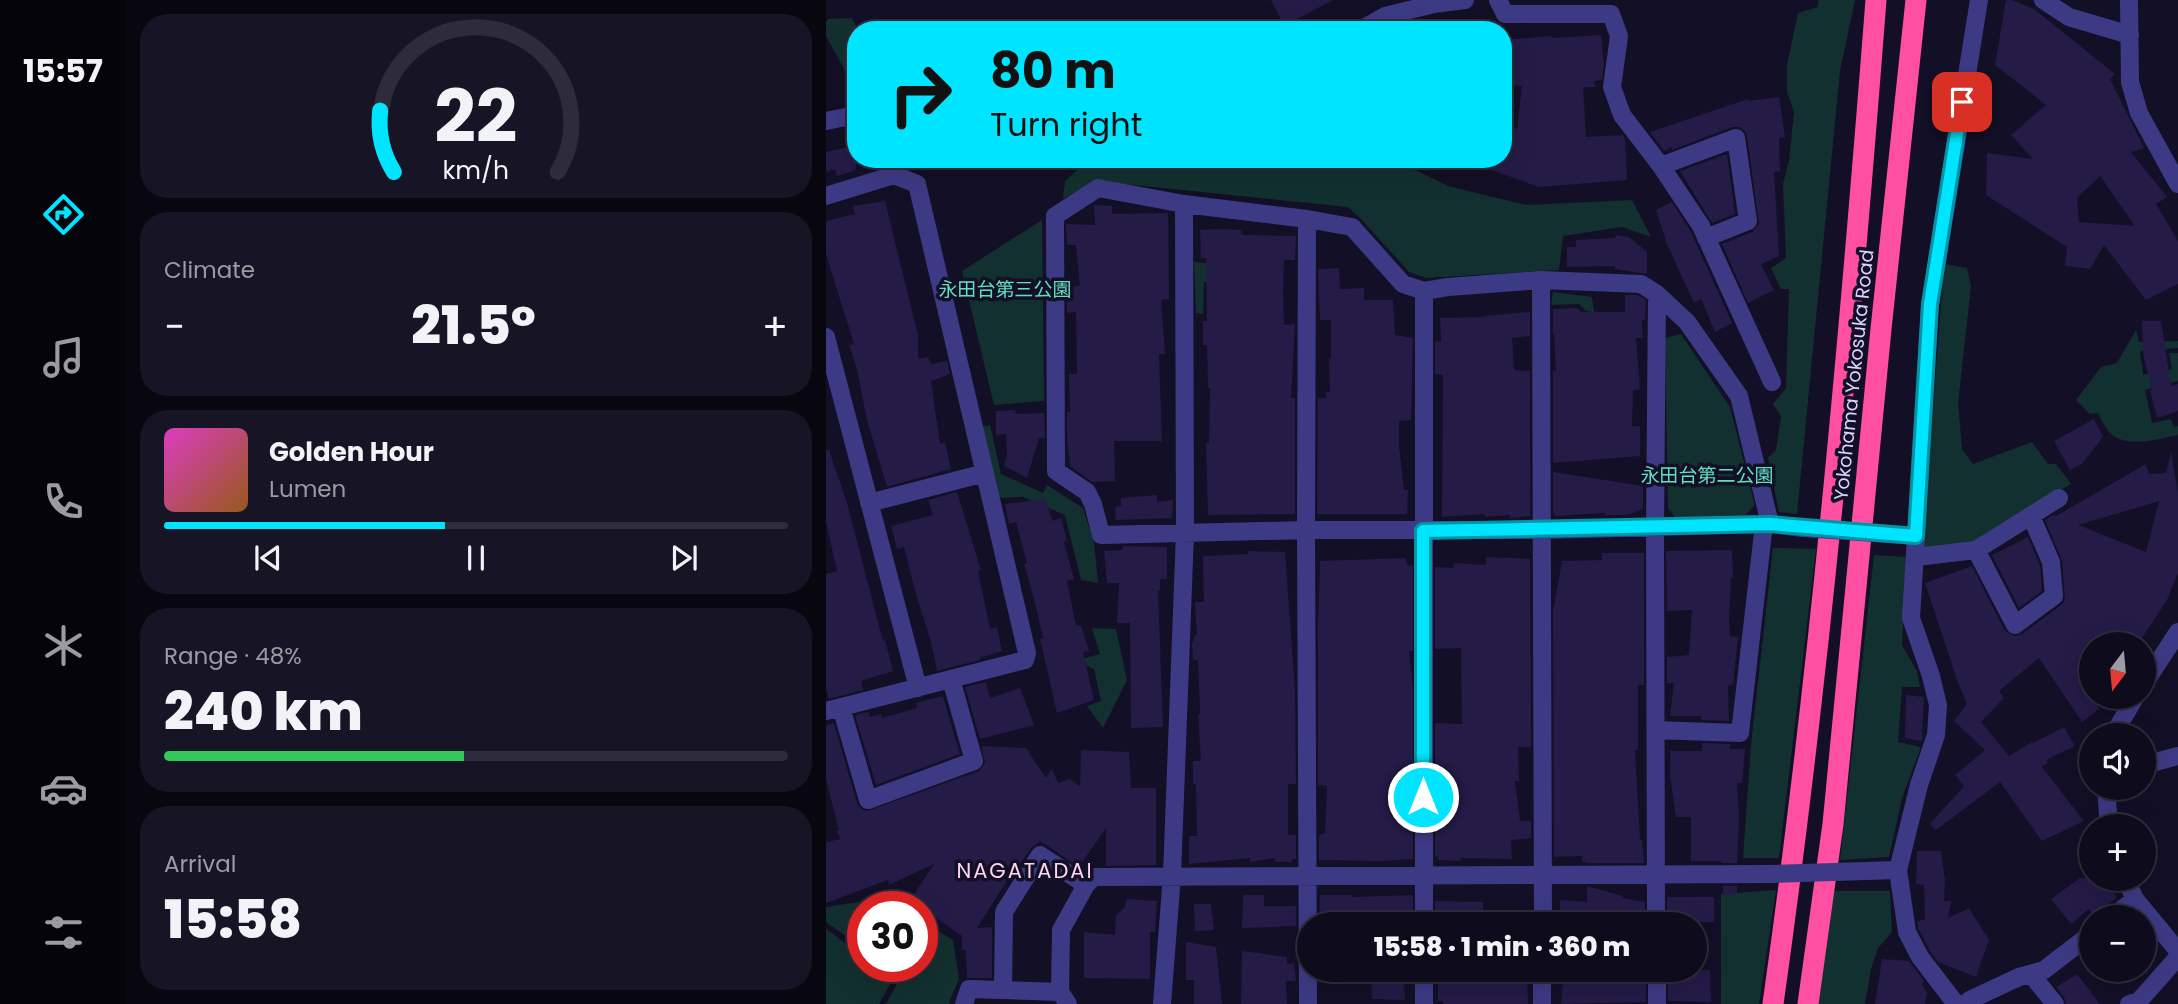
<!DOCTYPE html>
<html lang="en">
<head>
<meta charset="utf-8">
<style>
  body { margin:0; font-family:Poppins,"Noto Sans JP",sans-serif; background:#171425; color:#f1f3f6; height:100vh; display:flex; flex-direction:column; font-size:26px; white-space:nowrap }
  * { box-sizing:border-box; margin:0 }
  p { font-size:23px; color:#9b9ba3 }
  .icon { flex:none; width:38px; height:38px; fill:none; stroke:currentColor; stroke-width:2; stroke-linecap:round; stroke-linejoin:round }
  .map { position:relative; flex:1; overflow:hidden }
  .sheet { display:flex; flex-direction:column; gap:14px; padding:14px; background:#08060f; width:700px }
  .sheet>* { flex:none }
  .banner { position:absolute; left:21px; top:21px; width:665px; height:147px; border-radius:28px; box-shadow:0 7px 28px #0002,0 0 0 2px #2e2b3b; background:#00e5ff; color:#111; overflow:hidden }
  .needle { width:46px; rotate:196deg }
  .tools { position:absolute; left:1253px; top:632px; display:grid; gap:14px }
  .tools a { display:grid; place-items:center; width:77px; height:77px; border-radius:50%; background:#0e0b1c; box-shadow:0 7px 28px #0002,0 0 0 2px #2e2b3b; font-size:35px }
  .speed { position:absolute; left:21px; top:891px; display:flex; gap:14px; font-size:35px; font-weight:700; text-align:center }
  .speed>* { display:grid; place-content:center; width:91px; height:91px; border-radius:50%; background:#0e0b1c; box-shadow:0 7px 28px #0002,0 0 0 2px #2e2b3b; line-height:1 }
  .speed .limit { border:10px solid #d22; background:#fff; color:#111 }
  .pin { position:absolute; display:grid; place-items:center; width:60px; height:60px; color:#fff; margin:-30px; border-radius:14px; box-shadow:0 4px 10px #0006 }
  .me { position:absolute; width:77px; margin:-38px; rotate:0deg; stroke-linejoin:round; filter:drop-shadow(0 0 5px #0008) }
  .turn { display:flex; align-items:center; gap:24px; height:147px; padding:0 28px; font-size:32px }
  .turn .icon { width:91px; height:91px; stroke-width:2.5 }
  .turn b { display:block; font-size:49px; line-height:60px }
  .big { font-size:52px; font-weight:800; line-height:1.1 }
  .sheet .widget { flex:1; display:flex; flex-direction:column; justify-content:center; gap:10px; min-width:0; padding:0 24px; border-radius:28px; background:#171425 }
  .sheet .dial { align-items:center; gap:0 }
  .dial svg { height:182px; overflow:visible; fill:none; stroke:#2e2b3b; stroke-width:7; stroke-linecap:round; text-anchor:middle }
  .dial text { fill:#f1f3f6; stroke:none }
  .song { display:flex; align-items:center; gap:21px }
  .cover { width:84px; height:84px; border-radius:10px; background:linear-gradient(135deg,hsl(310 70% 55%),hsl(30 70% 35%)) }
  .played { height:7px; border-radius:4px; background:linear-gradient(90deg,#00e5ff 45%,#2e2b3b 45%) }
  .keys { display:flex; justify-content:space-around; direction:ltr }
  .heat { display:flex; justify-content:space-between; align-items:center; font-size:38px; direction:ltr }
  .charge { height:10px; border-radius:5px; background:linear-gradient(90deg,#34c759 48%,#2e2b3b 0) }
  .trip { position:absolute; left:471px; top:912px; width:410px; height:70px; border-radius:35px; background:#0e0b1c; box-shadow:0 7px 28px #0002,0 0 0 2px #2e2b3b; font-weight:800; line-height:70px; text-align:center }
  main { display:flex; flex:1; min-height:0 }
  .tab-bar { display:flex; flex-direction:column; width:126px; justify-content:space-around; align-items:center; background:#06040b; color:#9b9ba3 }
  .tab-bar .icon { width:49px; height:49px }
  .tab-bar .active { color:#00e5ff }
  .tab-bar b { font-size:32px; color:#f1f3f6 }
  .map>svg:first-child { display:block }
  .green { fill:#12302f }
  .building { fill:#241b47; fill-rule:evenodd }
  .lines { fill:none; stroke-linecap:round; stroke-linejoin:round }
  .minor { stroke:#3d3a85; stroke-width:18 }
  .highway { stroke:#ff4fa3; stroke-width:21 }
  .minor-bridge { stroke:#3d3a85; stroke-width:18 }
  .route-casing { stroke:#0095a6; stroke-width:18 }
  .route { stroke:#00e5ff; stroke-width:12 }
  .labels { text-anchor:middle; dominant-baseline:central; stroke-width:7; stroke-linejoin:round; paint-order:stroke }
  .park-label { font-size:19px; fill:#5fe0c0; stroke:#130f26 }
  .street-label { font-size:19px; fill:#d9d4ff; stroke:#130f26 }
  .neighbourhood-label { font-size:21px; letter-spacing:2px; fill:#ffd6f0; stroke:#130f26 }
</style>
</head>
<body>
<main>
<nav class="tab-bar">
<b>15:57</b>
<svg class="icon active" aria-label="directions" viewBox="0 0 24 24"><path d="M12 3l9 9-9 9-9-9zM9 14v-3h6M13 9l2 2-2 2"/></svg>
<svg class="icon" aria-label="music" viewBox="0 0 24 24"><path d="M9 18V5l10-2v13"/><circle cx="6" cy="18" r="3"/><circle cx="16" cy="16" r="3"/></svg>
<svg class="icon" aria-label="phone" viewBox="0 0 24 24"><path d="M5 4h4l2 5-3 2q2 4 5 5l2-3 5 2v4C11 20 4 13 5 4z"/></svg>
<svg class="icon" aria-label="climate" viewBox="0 0 24 24"><path d="M12 3v18M4 7l16 10M4 17L20 7"/></svg>
<svg class="icon" aria-label="car" viewBox="0 0 24 24"><path d="M5 17H2v-5l4-1 3-4h7l3 4 3 1v5h-3M9 17h6M6 11h13"/><circle cx="7" cy="17" r="2"/><circle cx="17" cy="17" r="2"/></svg>
<svg class="icon" aria-label="filters" viewBox="0 0 24 24"><path d="M4 7h16M4 17h16"/><circle cx="9" cy="7" r="2"/><circle cx="15" cy="17" r="2"/></svg>
</nav>
<section class="sheet">
<div class="widget dial"><svg viewBox="0 0 100 80">
<path d="M14 69A42 42 0 1 1 86 69"/>
<path d="M14 69A42 42 0 0 1 8 42" stroke="#00e5ff"/>
<text x="50" y="56" font-size="32" font-weight="700">22</text>
<text x="50" y="72" font-size="11">km/h</text>
</svg></div>
<div class="widget"><p>Climate</p>
<div class="heat"><a>−</a><b class="big">21.5°</b><a>+</a></div>
</div>
<div class="widget">
<div class="song"><i class="cover"></i><div><b>Golden Hour</b><p>Lumen</p></div></div>
<div class="played"></div>
<div class="keys"><svg class="icon" aria-label="previous" viewBox="0 0 24 24"><path d="M18 5L8 12l10 7zM5 5v14"/></svg><svg class="icon" aria-label="pause" viewBox="0 0 24 24"><path d="M8 5v14M16 5v14"/></svg><svg class="icon" aria-label="next" viewBox="0 0 24 24"><path d="M6 5l10 7-10 7zM19 5v14"/></svg></div>
</div>
<div class="widget"><p>Range · 48%</p><b class="big">240 km</b><div class="charge"></div></div>
<div class="widget"><p>Arrival</p><b class="big">15:58</b></div>
</section>
<div class="map">
<svg width="1352" height="1004" viewBox="0 0 1352 1004">
  <rect width="100%" height="100%" fill="#130f26"/>
  <path class="green" d="M992,0h37l-15,71 -43,443 -18,-2 -11,-54 8,-8 5,-34 -8,-12 13,-16 3,-99h-8l-10,-21 15,-10 -3,-74 6,-23 5,-49 -7,-20v-27l11,-52 20,-6z
    M26,18l6,12h-2v61l-30,-55v-14l2,-3z
    M263,159h29l68,8 92,-8h115l55,27 78,19 106,-5 19,37 -29,-10 -59,9 -4,34 -133,8 -17,-6 -48,-53 -13,-12 -253,-26 -32,18 2,-18z
    M216,220l2,181 -50,4 -32,-134z
    M368,262l48,4 1,14 -39,2 -1,32 -7,-1z
    M1118,264l23,4 4,18 -13,117 4,46 11,15 59,-22 16,22h8l15,20 -97,60 -52,5z
    M727,292l39,5 2,15 -8,-1 -7,-7 -28,1z
    M1310,330l3,12 39,-1v7l-38,3 3,24 29,-6 -3,-16h9v28l-33,9 7,33 19,-4 3,8 4,-1v9c-19,4 -52,14 -68,-2 -5,-5 -9,-14 -12,-20l-8,1 -14,-14 25,-33 16,-4z
    M855,334l49,73 25,98 -12,13 -68,-1 -7,-9 -3,-170z
    M164,425l11,49 42,19 4,-8 36,23 11,34 4,41 -17,-3 -16,-65 -42,-18 -26,1 -17,-71z
    M947,548l43,1 -37,309h-36l8,-114z
    M1048,555l32,2 -4,88 15,26 3,16h-18l-4,55 23,5 -19,51 -13,59 -49,3z
    M266,628l24,1 11,51 -24,48 -16,-22 14,-5 -7,-32 -7,-3 -5,-7 18,-5z
    M950,890l-17,114h-38v-110z
    M1004,891h60l2,41 -14,16 -7,21 -6,35h-47z
    M58,898l14,8h-35v42l-37,-26v-15z
    M96,921l31,19 6,39 -10,23 1,2h-64l12,-22 -16,-16h40z
    M0,929l37,27v10h11l17,17 -12,21h-53z"/>
  <path class="building" d="M445,0h62l-49,26z
    M1180,0h6l22,9 81,65 -5,5 34,69 -13,4 36,45 -11,7 22,37v43l-32,16 -42,-55 -14,24 -25,-3 2,-19 -81,-52 1,-42 46,6 -22,-24 35,-30 -51,-40zM1274,176l35,50 -56,-4 -2,-24z
    M775,35l3,29 -2,15 -8,3 2,5h-13l3,50 37,-2 2,3 2,42 -88,7 -70,-25v-3h34v-35l14,5 5,-43 -19,-1v-45l49,-4v2z
    M953,97l6,40 -6,1 1,33 -6,1 5,84 -18,8 13,26 -26,13 -26,-59 30,-12 7,-8 -12,-88 -2,-5 -6,-4h-7l-60,23v-3l-8,4 -14,-19 98,-33 1,2z
    M30,145v14h2l-2,1v10l-19,6 -2,-7 -9,3v-20z
    M901,154l8,60 -23,9 -32,-52z
    M59,201l33,134v24l10,-2 3,7 16,-3 3,13 -19,7 9,63 5,-2 6,27 -64,18 -20,-67 -10,-51 -8,-24 5,-1 -28,-90v-33l29,-7 -2,-8z
    M846,202l19,30 41,91 -17,9 -14,-33 -7,4 -27,-59 -11,-34z
    M268,205l18,1v8l56,-1 1,86 -8,1 4,54h-6l3,87h-48l1,40 -23,1 -22,-16 -3,-28v-26h3l-1,-38h8l-1,-62 -9,1v-27h13l-4,-41h-9l-1,-21 29,1z
    M394,229l21,1 1,5 54,1 -1,24h-11l-1,32 1,33 11,-1 -4,74h4v116l-87,1 -2,-72h3l1,-55h-2l-1,-43h-4v-24h4l-1,-63 -5,1 -1,-29z
    M790,235l13,2 18,15v22l-32,-5v-3l-48,1v-20h9v-7l39,-2z
    M513,268l1,21 24,-1v12h29l2,35 18,3 -2,82 -12,1v25l5,44h4l-1,24h-90l1,-116h8v-6h4l-1,-33h2v-39h-11l-2,-51z
    M799,295h13l8,5 -1,21 -3,-1 1,18h-7l4,51 -7,2 -1,35h8v30l-87,7v-92h3l-2,-37h-1v-25l25,-1 3,4h44z
    M704,312v24l-18,2 2,32 16,1v145l-20,2v-3l-25,2v-3l-43,3 1,-142 -8,-1v-33l6,1 -1,-24 43,-1v-1z
    M1316,321h19l10,65 7,-2v27l-21,7 -7,-27 2,-1 -9,-37z
    M190,410l-1,4 29,-1 1,25h-6l-12,40 -23,-12 3,-11 -1,-21 -10,1v-24z
    M1268,419l9,18 -21,27 -12,6 -16,-29z
    M0,450h3l18,53 36,138 2,-1 8,31 -32,10 2,9 -34,9 -3,-10v-115l11,-3 -11,-49z
    M1345,452l7,41v80l-11,27 -29,44h-47v53l8,12 -17,13 -43,-64 -40,33 5,7 -23,24 28,34 23,-14 1,1 31,-16 11,19 -29,14 2,3 -6,4 42,54 -42,20 -42,-59 -64,48 -6,-6 34,-38 -9,-11 30,-25 -31,-29 13,-17 -9,-21 -33,-100 47,-17 33,65 10,5 7,-2 39,-29 4,-5 -3,-39 -17,-41 8,-5 3,1 90,-52 3,10 17,-1zM1333,501l-13,51 -68,-27z
    M727,472l90,14v23l-16,6h-22v-2l-50,3v-3h-2z
    M131,492l24,78 -3,1 12,58 7,-2 5,24 -22,7v2l-43,11 -6,-29 -16,-51 -11,-44 -7,2 -6,-23 42,-11 -5,-15z
    M331,495v7l16,-2 -1,18 -56,2 -1,-13 6,-1v-8z
    M219,499l8,22 8,-3 6,23 -3,1 10,37 -7,2 9,45 5,-1 8,26 -6,1 11,48 -37,13 -17,-74 3,-1 -10,-43 -9,-31 3,-1 -11,-41 -7,2 -4,-20z
    M1202,537l12,28 2,26 -23,17 -27,-53z
    M297,546l44,1v32h-7v12h-2l5,136 -32,1 -1,-105h-13l2,-40h-12l-3,-32 19,-1z
    M906,550l1,28h-2l-2,42 1,16 8,1 -5,47 -5,2 1,35 -28,-1v-4h-31l4,-33h-7v-26l22,-2 3,-45 -25,1 -1,-60z
    M422,551l37,1 10,138 1,94h-8v51h8v24h-4v3h-17v-4l-25,4v-4l-61,6v-28h8l-1,-52h-3v-23h8l-3,-47h2l-2,-54h-5l-1,-16 3,-9h2l-2,-33h9l-1,-46 45,-2z
    M776,553h42v132h-6v65h-3l5,90h2l2,23h-58v-1h-4v-6l-28,1 -1,-246 9,-50 40,-1z
    M660,557l44,2 1,188h-13l1,34h-4l5,40h11v17l-20,2 1,19 -52,-1 1,3 -23,-1v-4l-3,1v-134l27,1 -1,-76 -26,1v-82l18,1 1,-5 32,2z
    M580,558l1,7 6,1v85h-4l4,38v170l-32,2 -62,-1v-25l6,-2 2,-47 -9,-1v-158l2,-66z
    M160,682l4,16 30,-10 14,37 -54,14 -15,-52z
    M116,693l18,61 -84,31 -21,-70 14,-3 1,5 11,-3 1,4 35,-10 -1,-5 27,-7z
    M1080,695l18,2 -2,44 -17,-3z
    M8,723l23,80 4,6 6,2 112,-40 6,-8 -4,-17 45,2 20,30 6,-9 6,14 12,-4 10,7 1,-36 48,2 2,36h25v77l-50,1v-38l-27,39 -39,-26 -9,7 -15,22 -3,1 -36,57 15,-1v51h-25l-1,-28h-4v-14l-34,-24 -2,2 -4,-3v-5h-6l-7,-4 25,-38 -45,21 -1,-5 -62,23v-61l15,-3 -5,-8 3,-1 -13,-51v-54z
    M876,743l28,1v5h15l-3,34h-5l2,33 -2,47h-16v-2h-30v-44h-15l-6,-41v-25h32z
    M1091,851h24l4,29 -1,21h7l-3,17 21,-10 20,32 -13,37 -38,-15 -8,-11 -12,-23 -1,-6 8,-3 -1,-34 -8,-1z
    M1254,878h22l15,20 -25,17 -3,-6 -18,15 -20,-25z
    M761,886l36,10 -1,2 23,4 -1,22h-84v-24l27,2z
    M897,886h14v9h-14z
    M417,895h21v11h32v20l-54,2z
    M494,895h33v2l60,-2v25l-32,2v2h-62z
    M841,897h47v25h-47z
    M301,899l30,2 -2,31h-5v47l-66,-1v-46l31,3 1,-20 8,-7z
    M609,901l48,1 1,14h-4v8l-41,-1 1,-5h-5z
    M368,904h17l3,26 -19,1z
    M360,942l30,5 6,57h-28v-24h-8z
    M416,951l45,6v7l7,-1 2,18h-10l1,23h-46z
    M1056,959l27,2 15,20 -2,3 5,9 -2,11h-50z
    M545,970h32l2,30 -33,-1z
    M612,970h89l1,34h-85v-3h-5z
    M738,970h82v32l-85,2z
    M842,970h42l1,32 -43,-1z
    M1251,974l23,30h-34l-2,-7 -8,-10z"/>
  <g class="lines">
    <path class="minor" d="M672,0l7,14h106l8,22 -7,51 10,28 39,51 40,60 71,156
      M1217,0l26,17 61,18
      M1303,0l1,82 9,31 39,71
      M534,30l25,-14 49,-12 31,-4
      M0,121l30,-6
      M835,166l75,-28 12,83 -42,17
      M0,196l68,-21 23,9 110,469 -2,7 -199,51
      M481,219l-1,311 2,474
      M715,280l2,644
      M0,337l92,351
      M43,503l116,-30
      M944,524l-31,-128 -52,-74 -30,-28 -16,-10 -100,-4 -93,7 -24,4 -21,-7 -51,-57 -45,-8 -123,-15 -86,-16 -43,28 1,255 31,21 6,12 8,31 205,-5h237l227,-6 33,4
      M1150,550l83,-52
      M1090,557l60,-7 39,75 39,-29 -3,-34 -20,-46
      M1318,684l34,-52
      M15,707l27,93 106,-39 -23,-82
      M830,730l84,3 24,-209
      M1287,735l23,-39
      M1318,765l34,-9
      M1280,788l3,38
      M1299,878l10,21 43,52
      M1286,917l23,-18
      M598,924v-633
      M830,924l-1,-396 2,-234
      M598,970v34
      M831,970v34
      M1205,974l24,30
      M177,990l1,-78 36,-57 46,30
      M138,1004l5,-15 91,3
      M242,1004l-8,-12 1,-62 25,-45 8,-8 676,-3
      M336,1004l10,-129 13,-342 -1,-329
      M716,1004v-34
      M1130,1004l-36,-47 -13,-25 -9,-62 21,-85 17,-50 2,-30 -7,-29 -20,-58 19,-313 49,-305
      M1139,1004l5,-4 49,-23 25,-7 47,-36
      M1303,1004l10,-3 39,-44"/>
    <path class="highway" d="M947,1004c47,-333 77,-669 103,-1004
      M982,1004l25,-180 48,-495 35,-329"/>
    <path class="minor-bridge" d="M977,528l113,8
      M944,874l128,-4"/>
  </g>
  <g class="lines">
    <g class="route-casing">
      <path id="route" d="M597,797v-266l347,-7 146,12 14,-232 32,-202"/>
    </g>
    <use href="#route" class="route"/>
  </g>
  <g class="labels">
    <g class="park-label">
      <text x="179" y="289">永田台第三公園</text>
      <text x="881" y="475">永田台第二公園</text>
    </g>
    <g class="street-label">
      <text transform="translate(1028 375) rotate(-84)">Yokohama Yokosuka Road</text>
    </g>
    <g class="neighbourhood-label">
      <text x="199" y="870">NAGATADAI</text>
    </g>
  </g>
</svg>
<div class="tools">
<a><svg class="needle" viewBox="-14 -14 28 28"><path d="M0-13l5 13h-10z" fill="#e53935"/><path d="M0 13l5-13h-10z" fill="#9b9ba3"/></svg></a>
<a><svg class="icon" aria-label="sound" viewBox="0 0 24 24"><path d="M4 9h4l5-4v14l-5-4H4zM17 9q2 3 0 6"/></svg></a>
<a>+</a>
<a>−</a>
</div>
<div class="speed"><div class="limit">30</div></div>
<div class="pin" style="left:1136px;top:102px;background:#d93025"><svg class="icon" aria-label="arrive" viewBox="0 0 24 24"><path d="M6 21V4h12l-3 4 3 4H6"/></svg></div>
<svg class="me" style="left:597px;top:797px" viewBox="-20 -20 40 40"><circle r="17" fill="#00e5ff" stroke="#fff" stroke-width="3"/><path d="M0-11L8 9 0 5-8 9z" fill="#fff"/></svg>
<div class="trip">15:58 · 1 min · 360 m</div>
<div class="banner">
<div class="turn"><svg class="icon" aria-label="right" viewBox="0 0 24 24"><path d="M7 20v-9h11M14 6l5 5-5 5"/></svg><div><b>80 m</b>Turn right</div></div>
</div>
</div>
</main>
</body>
</html>
